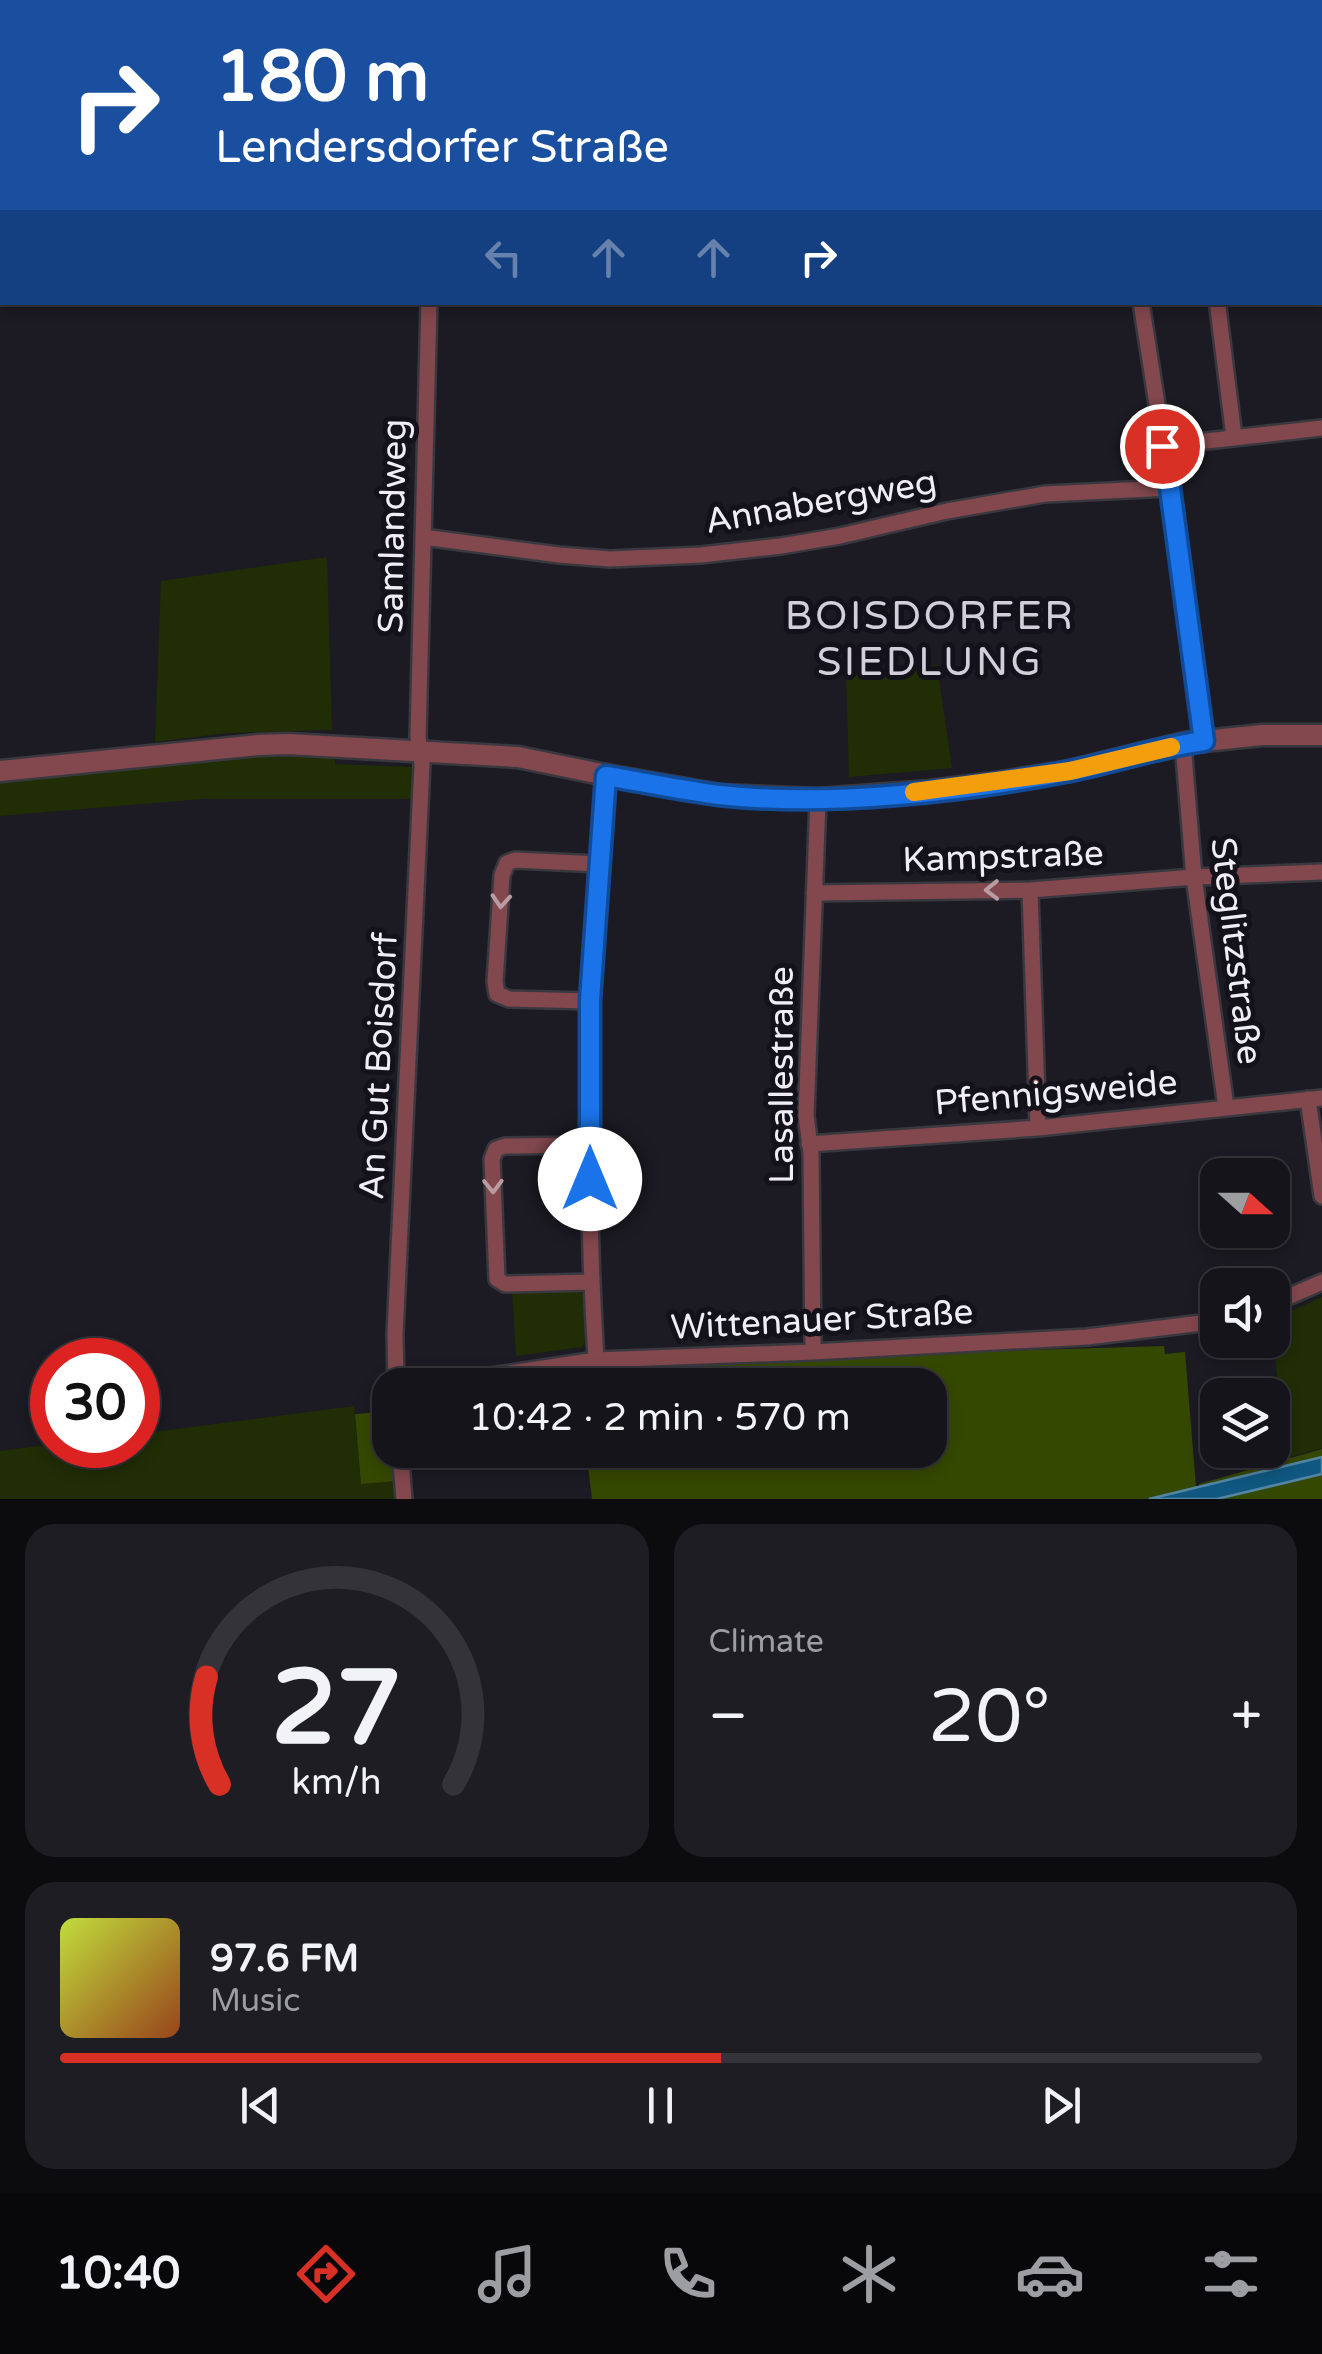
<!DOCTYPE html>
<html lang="en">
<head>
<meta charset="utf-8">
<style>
  body { margin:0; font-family:"Varela Round",sans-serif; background:#1e1d23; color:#f1f3f6; height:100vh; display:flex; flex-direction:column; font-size:38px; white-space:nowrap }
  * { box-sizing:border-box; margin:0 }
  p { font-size:32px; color:#9d9ea2 }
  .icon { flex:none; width:55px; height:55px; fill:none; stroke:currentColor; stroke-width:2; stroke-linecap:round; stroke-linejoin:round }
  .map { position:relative; height:1499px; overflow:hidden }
  .drawer { display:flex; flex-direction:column; gap:25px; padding:25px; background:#0c0b0e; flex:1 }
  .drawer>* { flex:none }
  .hud { position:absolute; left:0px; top:0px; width:1322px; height:305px; box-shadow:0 5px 15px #0003,0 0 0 2px #343339; background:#1a4fa0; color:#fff; overflow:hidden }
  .needle { width:65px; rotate:111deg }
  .tools { position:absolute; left:1200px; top:1158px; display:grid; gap:20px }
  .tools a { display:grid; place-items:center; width:90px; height:90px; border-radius:20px; background:#15141a; box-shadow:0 5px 15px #0003,0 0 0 2px #343339; font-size:50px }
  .speed { position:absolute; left:30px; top:1338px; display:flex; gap:20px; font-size:50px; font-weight:700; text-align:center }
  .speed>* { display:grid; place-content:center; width:130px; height:130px; border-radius:50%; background:#15141a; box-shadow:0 5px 15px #0003,0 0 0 2px #343339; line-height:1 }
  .speed .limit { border:15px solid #d22; background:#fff; color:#111 }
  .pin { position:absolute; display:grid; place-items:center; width:85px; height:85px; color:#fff; margin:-42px; border:5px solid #fff; border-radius:50%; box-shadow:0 2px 10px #0007 }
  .me { position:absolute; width:110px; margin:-55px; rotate:0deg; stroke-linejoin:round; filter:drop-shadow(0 0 8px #0008) }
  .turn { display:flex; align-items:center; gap:35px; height:210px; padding:0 50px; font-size:45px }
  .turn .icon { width:130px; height:130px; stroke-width:2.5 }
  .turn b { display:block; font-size:70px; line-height:85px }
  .lanes { display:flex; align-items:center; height:95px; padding:0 50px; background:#0003; justify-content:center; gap:50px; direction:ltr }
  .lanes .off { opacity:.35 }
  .big { font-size:75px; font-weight:600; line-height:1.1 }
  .drawer .tile { flex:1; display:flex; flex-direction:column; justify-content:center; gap:15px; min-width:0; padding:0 35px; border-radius:30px; background:#1e1d23 }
  .drawer .dial { align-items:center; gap:0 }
  .dial svg { height:260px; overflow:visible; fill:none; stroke:#343339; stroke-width:7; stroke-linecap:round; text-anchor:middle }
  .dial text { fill:#f1f3f6; stroke:none }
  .song { display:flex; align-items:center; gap:30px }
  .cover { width:120px; height:120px; border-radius:15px; background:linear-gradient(135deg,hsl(70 70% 55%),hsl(20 70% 35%)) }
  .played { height:10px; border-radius:5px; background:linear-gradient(90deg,#d93025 55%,#343339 55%) }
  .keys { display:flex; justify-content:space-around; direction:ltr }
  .heat { display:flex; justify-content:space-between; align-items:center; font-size:55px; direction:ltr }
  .drawer .tiles { flex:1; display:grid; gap:25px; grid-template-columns:1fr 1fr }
  .tile:last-child { grid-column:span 2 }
  .trip { position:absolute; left:372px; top:1368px; width:575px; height:100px; border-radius:30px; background:#15141a; box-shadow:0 5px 15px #0003,0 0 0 2px #343339; font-weight:600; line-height:100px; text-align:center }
  .tab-bar { display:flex; height:160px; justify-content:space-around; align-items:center; background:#08080a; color:#9d9ea2 }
  .tab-bar .icon { width:70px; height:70px }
  .tab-bar .selected { color:#d93025 }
  .tab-bar b { font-size:45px; color:#f1f3f6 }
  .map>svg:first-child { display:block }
  .green { fill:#202d05 }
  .forest { fill:#354800 }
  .water { fill:#105881; stroke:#5385a4; stroke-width:2.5 }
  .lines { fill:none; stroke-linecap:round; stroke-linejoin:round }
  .stream { stroke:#5385a4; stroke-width:5 }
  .minor-casing { stroke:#3a383f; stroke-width:20 }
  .tertiary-casing { stroke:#3a383f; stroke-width:25 }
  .minor { stroke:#82484e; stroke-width:15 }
  .tertiary { stroke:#82484e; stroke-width:20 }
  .oneway { stroke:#b99ba1 }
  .route-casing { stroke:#114b97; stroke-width:25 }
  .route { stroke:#1a73e8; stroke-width:18 }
  .slow { stroke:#f59e0b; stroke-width:18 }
  .labels { text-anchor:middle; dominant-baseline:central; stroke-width:10; stroke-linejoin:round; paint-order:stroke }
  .street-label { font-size:35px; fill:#f0eef4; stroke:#131119 }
  .quarter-label { font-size:40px; letter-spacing:2.5px; fill:#d2cfdb; stroke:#131119 }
</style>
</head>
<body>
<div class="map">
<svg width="1322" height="1499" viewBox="0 0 1322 1499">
  <rect width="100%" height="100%" fill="#1c1a22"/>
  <path class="green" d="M327,557l5,173 -104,3 -73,9 6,-161z
    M937,665l15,103 -103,9 -3,-103z
    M249,754l86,2v8l77,3 -1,32h-209l-202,17v-35l155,-14z
    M575,1289l5,2 5,7v44l-3,5 -66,9 -4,-66z
    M1322,1297v151l-36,10 -13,-121v-18z
    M354,1406l7,78 36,-3 1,18h-398v-48l52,-7 86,1v-11z"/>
  <path class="forest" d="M1164,1346l1,8 20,-2 12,147h-605l-6,-49h344v-65h-337l7,-15 1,-7z
    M382,1412l8,6v32h5l2,31 -36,3 -6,-70z
    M1322,1449v50h-122l-1,-15z"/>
  <path class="water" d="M1322,1457v17l-105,25h-68z"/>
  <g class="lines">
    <path class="stream" d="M0,1l4,-1"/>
    <g class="minor-casing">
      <path id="minor" d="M1098,0l1,2
        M440,2v-2
        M886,2l11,-2
        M1141,302l29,186 34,253
        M1218,308l16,129
        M1162,446l160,-18
        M423,537l136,18 51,4 91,-4 80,-9 59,-10 107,-25 98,-17 125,-6
        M1185,743l-1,13 10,121 32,230
        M1030,890l8,238
        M814,893l216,-3 164,-13 128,-5
        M590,1001l-81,-2 -12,-5 -2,-12 7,-107 5,-12 8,-3 84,4
        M1308,1099l14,97
        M809,1144l229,-16 284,-30
        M590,1145l-85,1 -9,3 -4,10 5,120 8,5 86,-2
        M1272,1304l50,-22
        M813,1352l-2,-199 -5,-37 12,-317
        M596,1360c-12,-195 -9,-390 10,-585
        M396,1385l-1,-51 27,-570 -4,-27 11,-435
        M431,1385l165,-25 217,-8 274,-15 131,-16
        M400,1450l4,49"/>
    </g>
    <g class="tertiary-casing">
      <path id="tertiary" d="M0,771l258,-26 30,-1 230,13 88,18 114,20 98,4 112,-8 65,-8 75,-12 115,-28 19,-2 58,-6h60"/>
    </g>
    <use href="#minor" class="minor"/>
    <use href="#tertiary" class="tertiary"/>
  </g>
  <defs><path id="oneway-chevron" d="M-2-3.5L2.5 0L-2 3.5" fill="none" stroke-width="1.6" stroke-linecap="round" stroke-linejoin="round" transform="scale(2.5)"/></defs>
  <g class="oneway">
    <use href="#oneway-chevron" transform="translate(992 890) rotate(179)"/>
    <use href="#oneway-chevron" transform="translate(501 901) rotate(94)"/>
    <use href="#oneway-chevron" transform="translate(493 1186) rotate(89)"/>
  </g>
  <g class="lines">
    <g class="route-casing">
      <path id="route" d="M590,1179v-179l16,-224c37,6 75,14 113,19 108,12 244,-3 351,-24 45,-9 89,-24 134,-30l-34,-253 -8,-42"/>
    </g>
    <use href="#route" class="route"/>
    <path class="slow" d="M914,792l156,-21 101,-24"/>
  </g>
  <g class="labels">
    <g class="street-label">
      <text transform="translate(821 502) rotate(-10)">Annabergweg</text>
      <text transform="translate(393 526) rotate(-89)">Samlandweg</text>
      <text transform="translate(1003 857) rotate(-2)">Kampstraße</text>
      <text transform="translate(1236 951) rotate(83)">Steglitzstraße</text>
      <text transform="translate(379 1066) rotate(-87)">An Gut Boisdorf</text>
      <text transform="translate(782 1075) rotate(-90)">Lasallestraße</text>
      <text transform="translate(1056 1093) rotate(-5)">Pfennigsweide</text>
      <text transform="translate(822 1320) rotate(-3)">Wittenauer Straße</text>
    </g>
    <g class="quarter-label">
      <text x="930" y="616">BOISDORFER<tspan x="930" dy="46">SIEDLUNG</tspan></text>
    </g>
  </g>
</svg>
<div class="tools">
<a><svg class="needle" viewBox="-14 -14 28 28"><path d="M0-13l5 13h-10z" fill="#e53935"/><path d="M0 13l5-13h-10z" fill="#9d9ea2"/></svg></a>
<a><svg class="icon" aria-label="sound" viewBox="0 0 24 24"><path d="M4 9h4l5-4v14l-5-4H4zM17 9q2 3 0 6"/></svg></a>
<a><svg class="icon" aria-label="layers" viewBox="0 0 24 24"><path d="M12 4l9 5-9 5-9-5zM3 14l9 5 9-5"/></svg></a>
</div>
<div class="speed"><div class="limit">30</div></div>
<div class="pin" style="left:1162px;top:446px;background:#d93025"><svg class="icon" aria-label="arrive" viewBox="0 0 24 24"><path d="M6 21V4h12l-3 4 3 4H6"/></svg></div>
<svg class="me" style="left:590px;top:1179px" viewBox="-20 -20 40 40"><circle r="19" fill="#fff"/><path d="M0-13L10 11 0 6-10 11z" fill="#1a73e8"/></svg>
<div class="trip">10:42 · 2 min · 570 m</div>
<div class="hud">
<div class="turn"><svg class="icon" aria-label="right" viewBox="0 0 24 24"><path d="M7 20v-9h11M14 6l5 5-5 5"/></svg><div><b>180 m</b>Lendersdorfer Straße</div></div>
<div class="lanes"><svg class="icon off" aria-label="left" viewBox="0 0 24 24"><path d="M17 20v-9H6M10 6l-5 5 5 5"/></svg><svg class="icon off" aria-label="ahead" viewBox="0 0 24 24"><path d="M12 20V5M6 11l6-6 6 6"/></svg><svg class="icon off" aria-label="ahead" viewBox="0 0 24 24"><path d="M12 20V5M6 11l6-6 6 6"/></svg><svg class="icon" aria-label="right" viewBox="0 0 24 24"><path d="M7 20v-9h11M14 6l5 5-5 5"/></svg></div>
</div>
</div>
<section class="drawer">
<div class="tiles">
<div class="tile dial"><svg viewBox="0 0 100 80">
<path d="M14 69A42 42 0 1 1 86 69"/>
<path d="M14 69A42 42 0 0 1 10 36" stroke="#d93025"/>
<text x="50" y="56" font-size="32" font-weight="700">27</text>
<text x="50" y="72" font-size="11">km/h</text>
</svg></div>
<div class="tile"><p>Climate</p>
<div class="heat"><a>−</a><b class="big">20°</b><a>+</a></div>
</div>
<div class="tile">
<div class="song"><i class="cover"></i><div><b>97.6 FM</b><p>Music</p></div></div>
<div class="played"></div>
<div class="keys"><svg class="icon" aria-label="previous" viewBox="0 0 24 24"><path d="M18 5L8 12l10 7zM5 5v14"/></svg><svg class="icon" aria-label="pause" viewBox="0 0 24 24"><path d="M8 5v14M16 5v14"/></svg><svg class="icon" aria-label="next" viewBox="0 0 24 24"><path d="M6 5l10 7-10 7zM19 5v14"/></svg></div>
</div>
</div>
</section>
<nav class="tab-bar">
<b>10:40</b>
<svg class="icon selected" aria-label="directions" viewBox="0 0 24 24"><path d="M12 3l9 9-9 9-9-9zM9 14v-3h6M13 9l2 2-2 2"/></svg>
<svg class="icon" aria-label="music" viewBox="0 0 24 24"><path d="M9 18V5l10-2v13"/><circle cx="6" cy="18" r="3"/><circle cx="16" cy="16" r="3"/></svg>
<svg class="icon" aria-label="phone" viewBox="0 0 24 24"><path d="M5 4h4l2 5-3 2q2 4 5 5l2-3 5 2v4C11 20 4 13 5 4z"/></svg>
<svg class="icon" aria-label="climate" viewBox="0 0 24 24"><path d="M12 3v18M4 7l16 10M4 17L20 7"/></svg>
<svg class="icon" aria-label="car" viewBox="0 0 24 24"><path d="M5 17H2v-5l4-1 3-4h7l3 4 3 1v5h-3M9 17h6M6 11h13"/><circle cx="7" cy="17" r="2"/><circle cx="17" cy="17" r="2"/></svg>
<svg class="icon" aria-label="filters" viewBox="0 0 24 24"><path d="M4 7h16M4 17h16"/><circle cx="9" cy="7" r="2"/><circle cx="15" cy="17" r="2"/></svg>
</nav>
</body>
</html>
